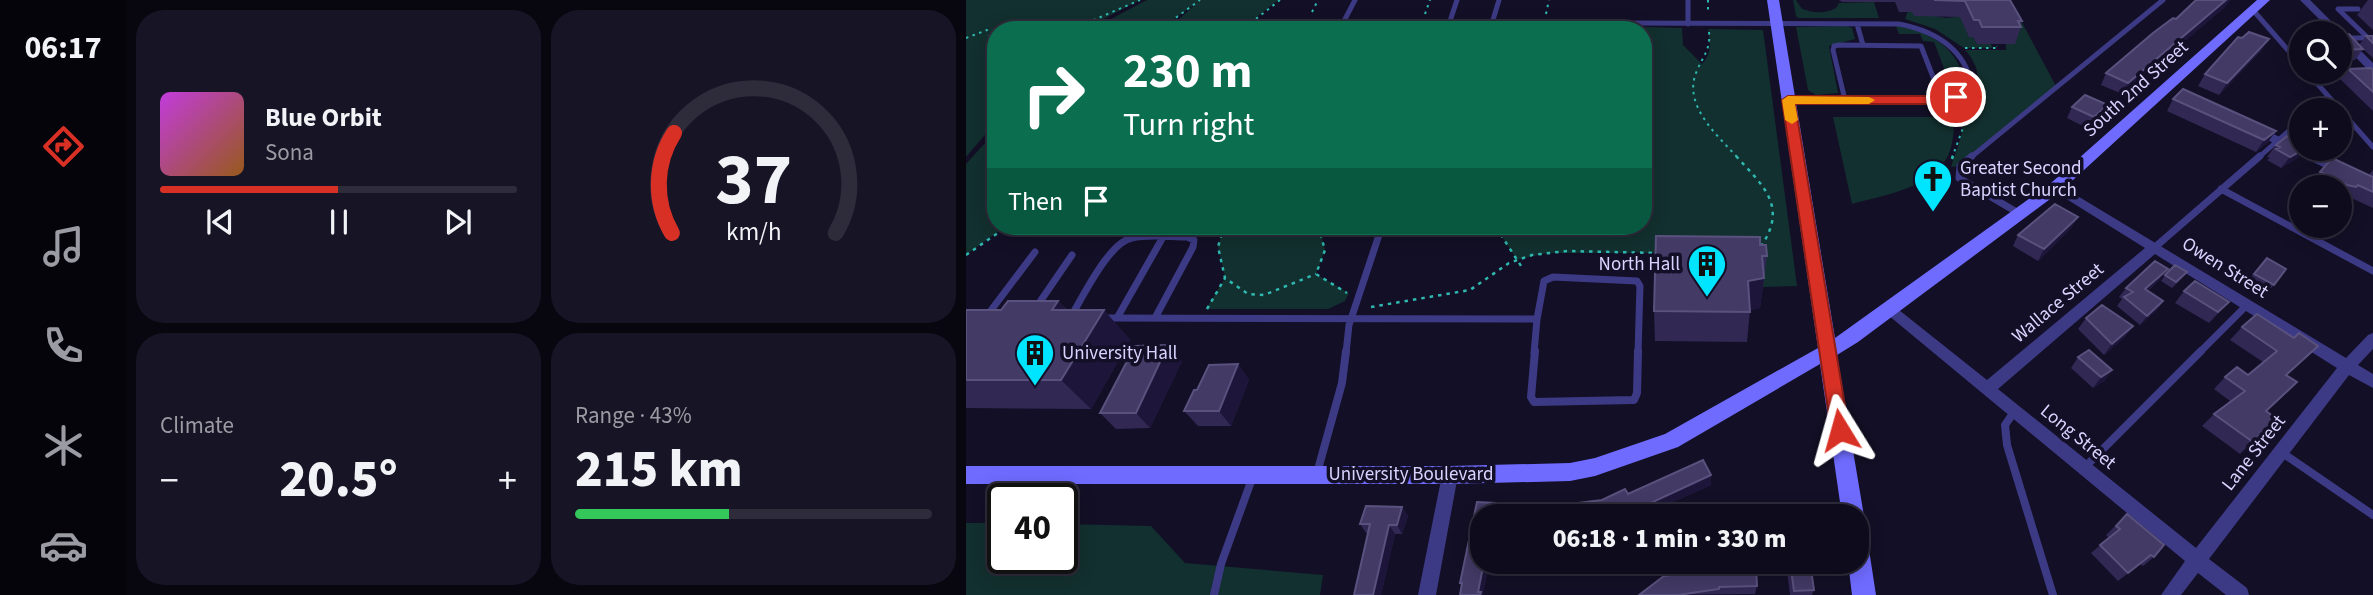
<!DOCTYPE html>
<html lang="en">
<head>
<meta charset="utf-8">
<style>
  body { margin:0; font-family:"Source Sans 3",sans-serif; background:#171425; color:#f1f3f6; height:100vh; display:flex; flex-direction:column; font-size:26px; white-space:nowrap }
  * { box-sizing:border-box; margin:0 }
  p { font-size:23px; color:#9b9ba3 }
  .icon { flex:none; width:38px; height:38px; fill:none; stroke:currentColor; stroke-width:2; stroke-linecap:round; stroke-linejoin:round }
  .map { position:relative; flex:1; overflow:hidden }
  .sheet { display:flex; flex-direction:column; gap:10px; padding:10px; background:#08060f; width:840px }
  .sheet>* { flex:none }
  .hud { position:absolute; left:21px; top:21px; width:665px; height:214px; border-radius:28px; box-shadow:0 4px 18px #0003,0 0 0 2px #2e2b3b; background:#0b6e4f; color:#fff; overflow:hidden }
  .tools { position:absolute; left:1323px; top:21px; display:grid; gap:14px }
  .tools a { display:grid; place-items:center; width:63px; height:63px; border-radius:50%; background:#0e0b1c; box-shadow:0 4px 18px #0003,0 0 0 2px #2e2b3b; font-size:35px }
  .speed { position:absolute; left:21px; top:483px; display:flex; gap:14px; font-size:35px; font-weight:700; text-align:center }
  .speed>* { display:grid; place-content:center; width:91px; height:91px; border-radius:50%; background:#0e0b1c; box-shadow:0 4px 18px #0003,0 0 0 2px #2e2b3b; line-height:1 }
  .speed .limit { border:4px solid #111; border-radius:10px; background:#fff; color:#111 }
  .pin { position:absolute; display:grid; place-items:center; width:60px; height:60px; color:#fff; margin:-30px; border:4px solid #fff; border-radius:50%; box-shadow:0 2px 7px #0007 }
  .me { position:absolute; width:77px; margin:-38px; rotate:352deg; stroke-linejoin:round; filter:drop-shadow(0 0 5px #0008) }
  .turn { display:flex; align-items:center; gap:24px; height:147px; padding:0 21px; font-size:32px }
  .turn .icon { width:91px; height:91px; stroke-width:2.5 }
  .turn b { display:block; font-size:49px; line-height:60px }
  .then { display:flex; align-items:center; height:66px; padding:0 21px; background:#0003; gap:14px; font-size:26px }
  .big { font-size:52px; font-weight:800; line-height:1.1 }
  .sheet .card { flex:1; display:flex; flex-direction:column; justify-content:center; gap:10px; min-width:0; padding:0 24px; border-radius:28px; background:#171425 }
  .sheet .dial { align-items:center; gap:0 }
  .dial svg { height:182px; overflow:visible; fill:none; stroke:#2e2b3b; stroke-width:7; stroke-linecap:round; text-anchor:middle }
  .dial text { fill:#f1f3f6; stroke:none }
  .song { display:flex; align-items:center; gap:21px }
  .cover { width:84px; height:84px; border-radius:10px; background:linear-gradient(135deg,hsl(290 70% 55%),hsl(30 70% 35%)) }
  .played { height:7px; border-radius:4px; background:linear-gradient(90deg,#d93025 50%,#2e2b3b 50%) }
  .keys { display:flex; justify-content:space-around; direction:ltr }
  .heat { display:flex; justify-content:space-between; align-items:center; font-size:38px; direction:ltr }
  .charge { height:10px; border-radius:5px; background:linear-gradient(90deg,#34c759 43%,#2e2b3b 0) }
  .sheet .tiles { flex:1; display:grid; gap:10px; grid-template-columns:repeat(2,1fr) }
  .trip { position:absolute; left:504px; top:504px; width:399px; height:70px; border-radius:28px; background:#0e0b1c; box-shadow:0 4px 18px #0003,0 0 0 2px #2e2b3b; font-weight:800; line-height:70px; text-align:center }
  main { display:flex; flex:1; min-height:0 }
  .dock { display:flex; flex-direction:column; width:126px; justify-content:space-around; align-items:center; background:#06040b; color:#9b9ba3 }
  .dock .icon { width:49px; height:49px }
  .dock .current { color:#d93025 }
  .dock b { font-size:32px; color:#f1f3f6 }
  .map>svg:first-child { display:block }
  .green { fill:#12302f }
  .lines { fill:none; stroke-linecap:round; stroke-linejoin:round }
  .path-far1 { stroke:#2fb8b0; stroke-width:2; stroke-dasharray:2.5 4.5; stroke-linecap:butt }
  .path { stroke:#2fb8b0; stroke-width:2.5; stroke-dasharray:3.5 5; stroke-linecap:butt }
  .lane-far2 { stroke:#3d3a85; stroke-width:5 }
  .lane-far1 { stroke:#3d3a85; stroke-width:7 }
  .lane { stroke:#3d3a85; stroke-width:8 }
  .street { fill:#3d3a85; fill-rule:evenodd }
  .secondary { fill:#6f6bff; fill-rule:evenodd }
  .wall { fill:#312854 }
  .shaded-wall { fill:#1d163a }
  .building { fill:#433a66; stroke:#5a527e; stroke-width:2 }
  .route { fill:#d93025; stroke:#8d1f18; stroke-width:2 }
  .slow { fill:#f59e0b }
  .labels { text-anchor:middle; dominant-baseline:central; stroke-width:7; stroke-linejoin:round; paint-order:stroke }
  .street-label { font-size:19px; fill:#d9d4ff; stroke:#130f26 }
  .poi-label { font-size:19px; fill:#d9d4ff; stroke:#130f26; text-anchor:start }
</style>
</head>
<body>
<main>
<nav class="dock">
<b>06:17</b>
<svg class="icon current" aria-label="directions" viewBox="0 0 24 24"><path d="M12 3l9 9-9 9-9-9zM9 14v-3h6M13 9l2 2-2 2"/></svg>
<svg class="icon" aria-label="music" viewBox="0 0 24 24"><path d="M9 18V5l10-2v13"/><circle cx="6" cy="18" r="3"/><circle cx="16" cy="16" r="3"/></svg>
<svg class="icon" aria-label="phone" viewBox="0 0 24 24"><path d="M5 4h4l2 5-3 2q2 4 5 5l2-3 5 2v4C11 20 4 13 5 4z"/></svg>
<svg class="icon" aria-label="climate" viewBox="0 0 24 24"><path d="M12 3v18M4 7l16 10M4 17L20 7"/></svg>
<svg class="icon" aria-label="car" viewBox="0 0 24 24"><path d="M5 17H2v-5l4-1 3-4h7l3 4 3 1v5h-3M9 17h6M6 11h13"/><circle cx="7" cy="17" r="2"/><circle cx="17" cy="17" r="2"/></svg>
</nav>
<section class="sheet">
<div class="tiles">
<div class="card">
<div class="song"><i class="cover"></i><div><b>Blue Orbit</b><p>Sona</p></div></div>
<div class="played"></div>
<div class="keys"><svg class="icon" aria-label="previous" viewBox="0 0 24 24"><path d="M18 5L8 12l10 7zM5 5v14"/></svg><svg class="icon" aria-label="pause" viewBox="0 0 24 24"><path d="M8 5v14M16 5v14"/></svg><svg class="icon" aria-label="next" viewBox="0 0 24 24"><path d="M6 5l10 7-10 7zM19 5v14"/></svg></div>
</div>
<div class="card dial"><svg viewBox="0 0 100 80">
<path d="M14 69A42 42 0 1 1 86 69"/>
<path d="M14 69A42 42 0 0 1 15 25" stroke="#d93025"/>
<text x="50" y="56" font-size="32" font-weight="700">37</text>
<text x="50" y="72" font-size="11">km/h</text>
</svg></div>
<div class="card"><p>Climate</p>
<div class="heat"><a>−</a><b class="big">20.5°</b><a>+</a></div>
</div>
<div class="card"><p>Range · 43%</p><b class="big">215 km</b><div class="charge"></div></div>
</div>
</section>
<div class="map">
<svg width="1407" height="595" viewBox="0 0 1407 595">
  <rect width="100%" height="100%" fill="#130f26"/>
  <path class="green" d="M0,0h174l-58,30h-86v92l-30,35z
    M181,0h131l-30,24 -1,6h-80l31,-28 -39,28h-69z
    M827,0h3l6,9c13,4 22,5 34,-1l3,-5 35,-1 5,16h-81l-2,-2z
    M1038,0h6l47,88 -97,78 -9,1c6,-21 21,-46 3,-64 31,-5 29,-34 11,-53h41z
    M942,11l38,7 17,-2 6,21h4l4,7h14l2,4h-29l-29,-19 -30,-10z
    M491,22l225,6 1,17 19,19c10,-10 8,-22 6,-35l55,1 34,256 -34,1 -15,-34h-201l-30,7 -16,-25 2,-9h140v-196h-188z
    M880,26l6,2 3,11 -26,7 9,47 -22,2 -8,-5 -12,-63z
    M930,26c16,1 34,9 47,19 16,13 34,46 2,50l-3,-5 10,-1 -18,-47 -11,-1 -3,-7h-21z
    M867,117h118c4,9 3,15 1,26 -8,44 -65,51 -100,61z
    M30,131v95h10l-40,29v-91z
    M258,226h95l6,24 -9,24 33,19 -4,8 -17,8h-122l19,-31 -7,-31z
    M0,523h37v35h59v-34l89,2 34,37 138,12 -3,20h-354z"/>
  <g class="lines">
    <path class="path-far1" d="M742,0v14
      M346,12l6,-12
      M459,14l5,-14
      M580,14l3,-14
      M94,30l13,-1 67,-29
      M193,30l41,-30
      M282,30l4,-8 28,-22
      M743,32c2,18 -7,25 -13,41 -13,33 22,63 42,85
      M0,38l21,-8 2,6h7
      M999,48h33l-1,-2
      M986,158l12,-33 -7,-19"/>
    <path class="path" d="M770,156c26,29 52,49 26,89
      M986,159l1,-3
      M258,226l-6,21 7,31 23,16 16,1 52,-21
      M352,226l7,24 -9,24 31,19
      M537,226l-2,9 22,34
      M0,255l42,-29
      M405,307l99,-17 39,-27 23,-8 35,-4 90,2
      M241,309l18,-31"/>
    <path class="lane-far2" d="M722,0v24
      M1286,9l49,56
      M1392,9h-20l30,29
      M378,21l11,-21
      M348,22l585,2c36,7 65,24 73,61l-6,7 -16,7 -161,1
      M526,23l7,-23
      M891,24l6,21
      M481,30l10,-30
      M1377,38h27
      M1341,72l66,75
      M879,100l-12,-50 1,-4 5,-1 82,1 21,54
      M1346,110l16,-14
      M1004,158l193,-158
      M1292,158l43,-38"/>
    <path class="lane-far1" d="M1006,156l-12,10 -1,12 61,36
      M1255,189l152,82
      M1188,248l106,-92
      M69,309l37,-54
      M20,317l49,-65
      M104,318c13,-21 39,-76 62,-80 17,-4 38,-1 55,-1l7,3 -1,7 -38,71
      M135,318l436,1
      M151,318l46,-81
      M571,319l7,-38 9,-4 84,4 3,5 -2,67
      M380,353l3,-28 33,-99
      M568,353l3,-34
      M1233,353l48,-48"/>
    <path class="lane" d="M569,351l-4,46 3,5 100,-2 3,-7 1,-42
      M1048,412l-9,13 2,20 46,150
      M1315,452l92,63
      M1118,468l117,-117
      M351,473l25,-90 4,-32
      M248,595l7,-31 32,-88"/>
    <path class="street" d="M1334,0h10l63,63v9l-4,-1 -29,-30v-8h-7z
      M1291,126l116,56v9l-120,-58 -2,-3z
      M1090,183l290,175 22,-23 5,-2v16l-15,16 15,9v14l-24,-13 -140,184 38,29 2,7h-23l-28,-22 -17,22h-20l24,-34 -303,-251 2,-4h10l93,74 158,-132 -93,-58 -2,-3zM1189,254l182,114 -141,180 -198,-159z
      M484,467l6,3 2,5 -22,120h-18l24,-120 2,-5z"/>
    <path class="secondary" d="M801,0h12l56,338 216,-155 206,-183h13l-209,191 -203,151 -21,13 27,161 -7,9v-9h-15l-22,-152 -142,83 -83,29 -25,5 -120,3h-484v-18h484l120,-3 25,-5 70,-24 153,-86z
      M891,532l8,3 3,8 8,52h-24l-4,-33h9z"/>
  </g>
  <path class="wall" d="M873,0h171l12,21 -2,4 1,2 -6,17h-38l-4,-7h-4l-9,-20 -46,-1 -2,-4h-13l-4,-10h-53z
    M1402,0h5v30l-16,-15z
    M1259,7l-103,87 -21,-9 5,-12 70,-54z
    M1348,27l31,8 14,10 7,-9h7v22l-10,-9 -8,11 -15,1v-28h-31z
    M1276,38l20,12 -43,45 -21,-9 7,-12z
    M1382,69l25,1v41l-33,-32z
    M1207,99l103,32 -8,11 -12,10 -89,-41z
    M1142,105l-6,12 -13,12 -22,-11 5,-11z
    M1310,145l23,12 -18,11 -14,-8 3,-2 -3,-1z
    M1366,158l37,17 4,-5v38l-26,-12 -2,2 -5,-1v-10h-22l-7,-3z
    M1112,217l-7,11 -33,33 -25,-15 5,-11z
    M794,245l7,11 -7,52 -10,2 -3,32 -92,-1 -1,-30z
    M1301,258l7,27 -10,11 -20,-11z
    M1199,275l17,3 -10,10 -11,-7z
    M1195,278l-13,13 15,10 -6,9 -17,15 -23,-19 5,-7 -3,-2 7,-9z
    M1218,291l45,11 -20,21 -34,-20z
    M92,301l9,9h37l26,30 -39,69 -125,-1v-98h35z
    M1120,318l47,8 -8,11 -21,18 -26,-26z
    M1276,327l52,11 -8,37 -20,36 11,8 -37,35 -38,-28 12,-12 16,-13 -16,-12 11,-12 23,-2 15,-13 -33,-22z
    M1112,357l34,13 -8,11 -11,7 -22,-20z
    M216,361l-32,67 -34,1 -16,-16z
    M272,364l11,16 -18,46h-33l-14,-15 13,-21z
    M745,475v10l-69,31h-2l-2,-4 -36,-12z
    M436,507l6,9 -6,18h-7l-14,61h-27l14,-62h-2l-6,-9z
    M1161,514l27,43 -11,9 -3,-2 -22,17 -27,-28 18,-15 -3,-3z
    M820,562h24l4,28 -2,5h-22z
    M698,576l93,10 -2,8 -116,1z"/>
  <path class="shaded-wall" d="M1260,0h5l-6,7 -103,87 6,-11z
    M1303,39l-7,11 -43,45 8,-12z
    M1142,105l-6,12 -13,12 5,-12z
    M1310,131l-8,11 -12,10 8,-12z
    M1338,149h2l-7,8 -18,11 9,-11z
    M1112,217l-7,11 -33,33 6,-12z
    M1202,269l-7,9 -22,21 6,-10z
    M798,278l-4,30 -15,3 3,-30z
    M92,301l28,30 -34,-21z
    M1197,301l-6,9 -17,15 7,-9z
    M138,310l26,30 -39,69 -30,-29z
    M1167,326l-8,11 -21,18 8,-11z
    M202,345l14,16 -32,67 -14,-15z
    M272,364l11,16 -18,46 -12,-15z
    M1146,370l-8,11 -11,7 8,-11z
    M745,475v10l-69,31h-2v-8z
    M529,503l4,9 -1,4h-5z
    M671,503l1,9 -9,4h-20z
    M436,507l6,9 -6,18 -5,-9z
    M423,525l6,9 -14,61h-8z
    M518,562h6l-7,33h-4l-1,-3z"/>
  <path class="building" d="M968,0h76l12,21h-4l3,6h-39l-3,-7h-5l-9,-19z
    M1230,0h30l-98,83 -22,-10 47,-40 20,-15 3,1z
    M1370,26l9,9 4,-1 14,15 -21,1 -2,-2v-15h-18l-8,-6z
    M1283,32l20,7 -42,44 -22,-9 33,-37 4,1z
    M1400,36h7v7z
    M1405,68l2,2v22l-25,-23z
    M1217,89l93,42 -12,9 -91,-41z
    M1119,95l23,10 -14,12 -22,-10z
    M1321,136l14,7v6h3l-14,8 -14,-8 4,-2 -4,-2z
    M1366,158l41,19v15l-15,-7 -2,2 -9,-2 -27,-13z
    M1089,204l23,13 -34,32 -26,-14z
    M690,236l104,1v8h6l1,11h-5l2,22 -16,3 2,31 -96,-1z
    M1301,258l19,11 -12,16 -20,-11z
    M1189,261l13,8 -23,20 18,12 -16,15 -23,-19 9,-5 -7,-4z
    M1209,265l12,7 -11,10 -11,-7z
    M1229,281l34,21 -11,10 -34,-21z
    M42,301h50l-6,9h52l-43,70h-95v-70h35z
    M1136,305l31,21 -21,18 -26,-26z
    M1291,314l37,24 5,-5 19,13 -32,29 11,7 -31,29 11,8 -24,23 -39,-28 31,-23 -20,-14 12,-10 11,8 29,-24 -35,-24z
    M202,345l-32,68h-36l35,-67z
    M1123,350l23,20 -11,7 -23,-20z
    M272,364l-19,47h-35l10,-21h3l12,-25z
    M737,460l8,15 -71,33 -3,-5 -28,13h-94v-5l87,-11 23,-11 3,5z
    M511,502l18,1 -2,13h-11v46h2l-6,30h3l-1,3h-20l2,-12h-2z
    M400,506l36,1 -5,18h-8l-16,70h-19l16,-71h-10z
    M801,509h37l1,7h-37z
    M1161,514l37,31 -10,12 -3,-2 -23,18 -28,-28 20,-16 -4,-3z
    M824,562h20l4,28 -20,1z
    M790,566l1,20 -38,1v2l-41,6h-39l25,-19 53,-7v-2z"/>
  <path class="route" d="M990,94l6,3 -2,3 -18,4h-147l54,326 -2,6 -7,2 -6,-2 -3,-6 -49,-330 6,-4h154z"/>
  <path class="slow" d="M822,96l81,1 6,3 -6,4h-74l3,16 -6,4 -7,-4 -3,-20z"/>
  <defs>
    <g id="church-pin" transform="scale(2.0125)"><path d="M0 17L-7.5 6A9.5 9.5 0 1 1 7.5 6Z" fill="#00e5ff" stroke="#130f26"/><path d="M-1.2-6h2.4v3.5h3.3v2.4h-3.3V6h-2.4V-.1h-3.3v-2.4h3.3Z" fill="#111"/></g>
    <g id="building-pin" transform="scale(2.0125)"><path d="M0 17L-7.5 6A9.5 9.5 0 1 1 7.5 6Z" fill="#00e5ff" stroke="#130f26"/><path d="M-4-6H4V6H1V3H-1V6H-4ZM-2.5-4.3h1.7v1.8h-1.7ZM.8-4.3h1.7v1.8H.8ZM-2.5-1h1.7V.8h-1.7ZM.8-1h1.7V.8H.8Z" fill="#111"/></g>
  </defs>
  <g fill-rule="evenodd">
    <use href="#church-pin" x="967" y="179"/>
    <use href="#building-pin" x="741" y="264"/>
    <use href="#building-pin" x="69" y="353"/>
  </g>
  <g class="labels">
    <g class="street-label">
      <text transform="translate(1170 89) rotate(-42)">South 2nd Street</text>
      <text transform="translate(1259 268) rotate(32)">Owen Street</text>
      <text transform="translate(1092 303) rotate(-40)">Wallace Street</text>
      <text transform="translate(1112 437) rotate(39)">Long Street</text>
      <text transform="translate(1288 453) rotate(-52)">Lane Street</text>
      <text x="445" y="474">University Boulevard</text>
    </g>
    <g class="poi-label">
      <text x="994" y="168">Greater Second<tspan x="994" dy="22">Baptist Church</tspan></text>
      <text x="714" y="264" text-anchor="end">North Hall</text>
      <text x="96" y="353">University Hall</text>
    </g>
  </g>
</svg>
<div class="tools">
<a><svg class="icon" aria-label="search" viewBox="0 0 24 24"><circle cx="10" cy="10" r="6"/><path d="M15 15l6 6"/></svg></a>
<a>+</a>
<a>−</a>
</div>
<div class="speed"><div class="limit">40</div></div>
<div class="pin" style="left:990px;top:97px;background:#d93025"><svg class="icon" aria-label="arrive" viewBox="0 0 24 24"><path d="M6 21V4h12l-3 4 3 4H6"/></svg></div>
<svg class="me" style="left:874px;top:430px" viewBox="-20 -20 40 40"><path d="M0-17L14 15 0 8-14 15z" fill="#d93025" stroke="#fff" stroke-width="4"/></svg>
<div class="trip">06:18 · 1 min · 330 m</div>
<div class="hud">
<div class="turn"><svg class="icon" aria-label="right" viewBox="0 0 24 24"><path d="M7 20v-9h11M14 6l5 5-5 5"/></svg><div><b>230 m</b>Turn right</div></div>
<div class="then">Then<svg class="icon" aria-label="arrive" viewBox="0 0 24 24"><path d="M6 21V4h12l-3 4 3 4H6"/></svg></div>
</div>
</div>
</main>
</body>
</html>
